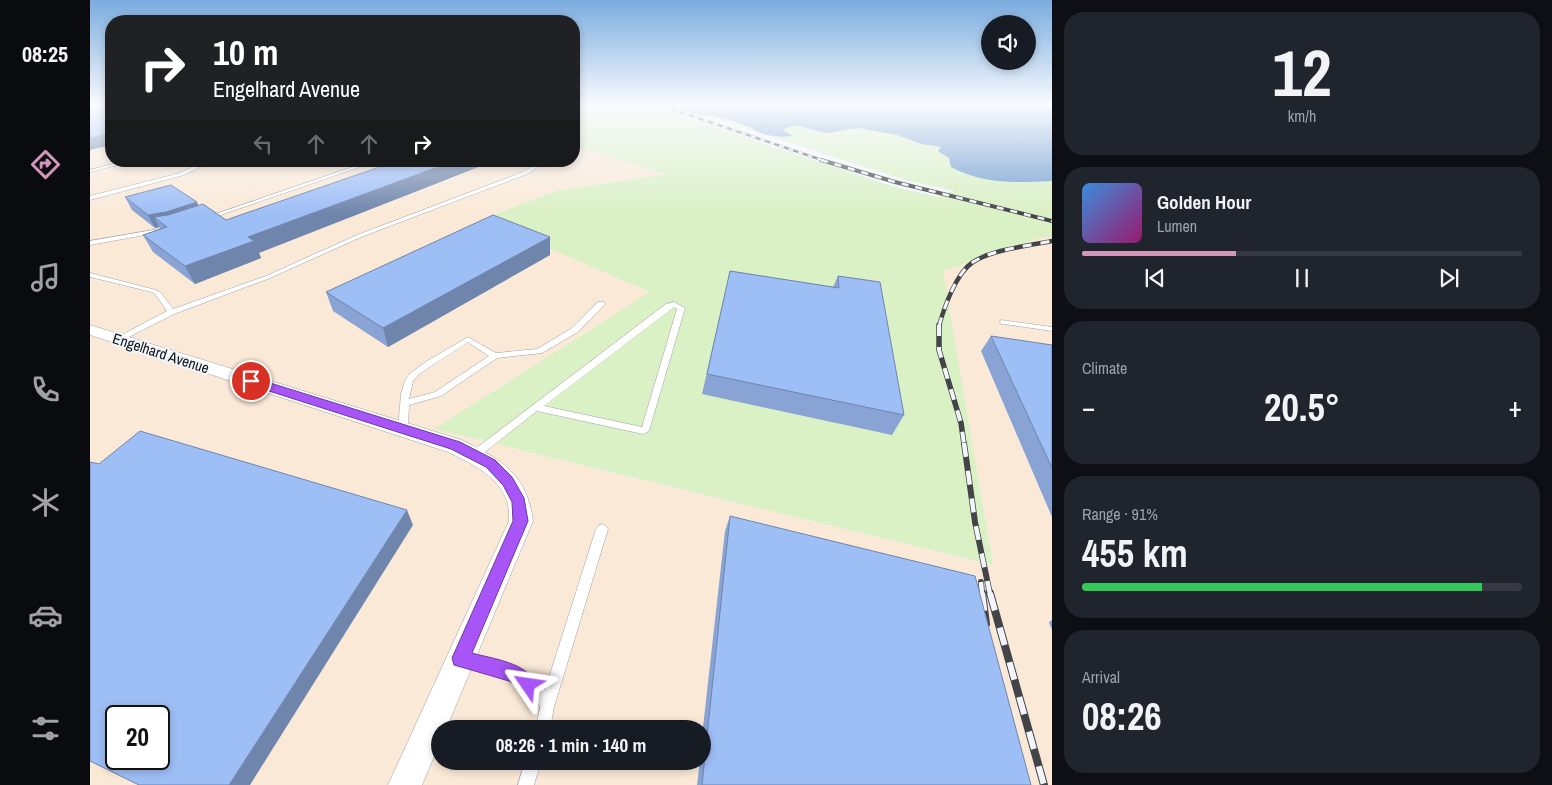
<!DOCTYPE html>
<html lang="en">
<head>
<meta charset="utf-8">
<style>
  body { margin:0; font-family:"Archivo Narrow",sans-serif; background:#20242c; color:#f1f3f6; height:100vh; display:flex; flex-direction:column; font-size:19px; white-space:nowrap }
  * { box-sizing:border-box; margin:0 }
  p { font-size:16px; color:#9ea1a6 }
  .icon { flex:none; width:28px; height:28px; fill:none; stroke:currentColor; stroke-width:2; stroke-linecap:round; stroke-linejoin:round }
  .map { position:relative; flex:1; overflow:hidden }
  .details { display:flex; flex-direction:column; gap:12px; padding:12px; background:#0d0f14; width:500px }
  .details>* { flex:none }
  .banner { position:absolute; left:15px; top:15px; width:475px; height:152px; border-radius:20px; box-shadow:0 2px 8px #0003; background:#202124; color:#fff; overflow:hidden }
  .fabs { position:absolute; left:891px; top:15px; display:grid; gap:10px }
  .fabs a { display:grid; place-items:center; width:55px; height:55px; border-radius:50%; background:#171b24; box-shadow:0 2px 8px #0003; font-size:25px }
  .speed { position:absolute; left:15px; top:705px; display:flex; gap:10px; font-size:25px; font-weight:700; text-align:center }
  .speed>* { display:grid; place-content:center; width:65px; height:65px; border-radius:50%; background:#171b24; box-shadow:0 2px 8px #0003; line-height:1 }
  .speed .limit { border:2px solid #111; border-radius:8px; background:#fff; color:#111 }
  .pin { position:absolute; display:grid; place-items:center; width:42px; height:42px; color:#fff; margin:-21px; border:2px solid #fff; border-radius:50%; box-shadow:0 1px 5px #0007 }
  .me { position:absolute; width:55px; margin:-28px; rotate:302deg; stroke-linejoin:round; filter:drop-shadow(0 0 4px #0008) }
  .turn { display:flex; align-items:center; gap:18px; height:105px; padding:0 25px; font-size:22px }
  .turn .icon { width:65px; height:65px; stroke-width:2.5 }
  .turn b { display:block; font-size:35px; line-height:42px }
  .lanes { display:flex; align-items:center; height:48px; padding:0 25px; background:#0003; justify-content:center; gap:25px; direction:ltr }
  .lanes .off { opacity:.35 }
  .big { font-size:38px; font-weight:800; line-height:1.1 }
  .details .card { flex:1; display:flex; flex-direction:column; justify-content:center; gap:8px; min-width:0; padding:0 18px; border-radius:20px; background:#20242c }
  .details .dial { align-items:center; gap:0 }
  .dial b { font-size:65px; line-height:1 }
  .song { display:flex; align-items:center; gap:15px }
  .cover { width:60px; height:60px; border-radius:8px; background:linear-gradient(135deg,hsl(210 70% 55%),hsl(320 70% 35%)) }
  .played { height:5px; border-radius:2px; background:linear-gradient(90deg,#d296b8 35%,#363941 35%) }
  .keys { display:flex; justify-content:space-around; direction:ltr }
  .heat { display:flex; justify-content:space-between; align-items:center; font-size:28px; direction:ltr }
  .charge { height:8px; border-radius:4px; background:linear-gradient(90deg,#34c759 91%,#363941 0) }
  .trip { position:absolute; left:341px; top:720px; width:280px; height:50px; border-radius:25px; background:#171b24; box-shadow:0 2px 8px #0003; font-weight:800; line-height:50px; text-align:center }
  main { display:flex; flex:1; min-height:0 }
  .tab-bar { display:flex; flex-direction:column; width:90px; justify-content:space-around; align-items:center; background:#090b0e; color:#9ea1a6 }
  .tab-bar .icon { width:35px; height:35px }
  .tab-bar .selected { color:#d296b8 }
  .tab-bar b { font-size:22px; color:#f1f3f6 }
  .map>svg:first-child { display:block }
  .industrial { fill:#fae9d7; fill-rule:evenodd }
  .green { fill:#daf0c5 }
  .water { fill:#769fd1 }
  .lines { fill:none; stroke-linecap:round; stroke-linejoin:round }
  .lane-casing { stroke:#9ea2a8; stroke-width:1 }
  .street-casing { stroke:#9ea2a8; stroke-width:1 }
  .lane { fill:#fff; fill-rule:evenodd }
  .street { fill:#fff; fill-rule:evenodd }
  .rail-far5-casing { stroke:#434447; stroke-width:2.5 }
  .rail-far4-casing { stroke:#434447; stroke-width:4 }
  .rail-far3-casing { stroke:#434447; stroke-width:4.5 }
  .rail-far2-casing { stroke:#434447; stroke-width:5.5 }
  .rail-far1-casing { stroke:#434447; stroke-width:6 }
  .rail-casing { stroke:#434447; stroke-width:8 }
  .rail-far5 { stroke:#f2f6fc; stroke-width:2; stroke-dasharray:5; stroke-linecap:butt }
  .rail-far4 { stroke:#f2f6fc; stroke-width:2.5; stroke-dasharray:7; stroke-linecap:butt }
  .rail-far3 { stroke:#f2f6fc; stroke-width:3; stroke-dasharray:9; stroke-linecap:butt }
  .rail-far2 { stroke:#f2f6fc; stroke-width:4; stroke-dasharray:11; stroke-linecap:butt }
  .rail-far1 { stroke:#f2f6fc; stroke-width:4.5; stroke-dasharray:14; stroke-linecap:butt }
  .rail { stroke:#f2f6fc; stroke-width:6; stroke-dasharray:18; stroke-linecap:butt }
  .wall { fill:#88a3d4 }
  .shaded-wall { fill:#6f85ac }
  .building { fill:#9ebef6; stroke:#6f85ac; fill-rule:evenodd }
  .route { fill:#a855f7; stroke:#6d37a1 }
  .labels { text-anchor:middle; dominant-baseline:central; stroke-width:4; stroke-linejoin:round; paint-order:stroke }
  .near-street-label { font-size:15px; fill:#131416; stroke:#f2f6fc }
</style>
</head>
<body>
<main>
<nav class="tab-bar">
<b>08:25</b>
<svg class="icon selected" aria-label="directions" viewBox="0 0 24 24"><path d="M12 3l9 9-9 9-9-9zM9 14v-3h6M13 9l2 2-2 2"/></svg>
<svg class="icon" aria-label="music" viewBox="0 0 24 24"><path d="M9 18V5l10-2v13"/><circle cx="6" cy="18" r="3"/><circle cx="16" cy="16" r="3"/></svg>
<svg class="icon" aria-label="phone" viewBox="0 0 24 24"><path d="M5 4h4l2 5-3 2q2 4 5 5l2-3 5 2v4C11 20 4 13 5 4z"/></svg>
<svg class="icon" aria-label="climate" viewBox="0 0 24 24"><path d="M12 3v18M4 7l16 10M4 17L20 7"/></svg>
<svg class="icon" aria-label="car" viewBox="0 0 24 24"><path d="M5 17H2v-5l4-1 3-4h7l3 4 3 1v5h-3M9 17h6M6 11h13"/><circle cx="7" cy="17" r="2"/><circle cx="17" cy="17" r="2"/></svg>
<svg class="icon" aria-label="filters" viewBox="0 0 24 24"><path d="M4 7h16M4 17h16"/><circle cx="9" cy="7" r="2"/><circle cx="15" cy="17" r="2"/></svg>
</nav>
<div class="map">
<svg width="962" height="785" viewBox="0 0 962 785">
  <rect width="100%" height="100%" fill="#f2f6fc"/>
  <path class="industrial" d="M0,104h21v57h463v-15l94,28 -112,17 -73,27 167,74 -216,137 559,136 -51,-294 101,-34h9v548h-962zM26,716h43v43h-43zM350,729h262v32h-262z"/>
  <path class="green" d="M484,104h86l13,9 219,73 46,11 16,-6 -48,-11 -238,-76h384v133h-9l-100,34 50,294 -559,-136 216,-137 -168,-73 74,-28 111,-17 -93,-28z"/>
  <path class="water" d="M575,104h387v77c-34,2 -70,3 -101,-14l-2,-9 -11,-7 3,-4 -19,-3 -25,-9 -39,-7 -32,5 -27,-7 -11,1 -5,3 10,6c-11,1 -30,1 -39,-7 -16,-6 -37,-16 -53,-13z"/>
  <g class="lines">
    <g class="lane-casing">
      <path id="lane" d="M34,161h9l-43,11v-2z
        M110,161h5l1,3 -22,11 -94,25v-4l90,-23 21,-10z
        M280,161h7l-168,58 -5,-1z
        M451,161h6l-20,13 -166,63 -91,41 -96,36 -53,27h-6l-1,-2 53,-28 -11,-16 -4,-3 -62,-15v-4l66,17 5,3 12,16 93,-33 91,-41 166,-63z
        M69,229l2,1v2l-71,13v-4z
        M508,302h6l1,2 -27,28 -36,21 -45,5 -56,38 -32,9 -1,24 -2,2h-6l-2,-2 3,-35 4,-13 4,-7 18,-13 41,-24 28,16 41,-4 35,-21zM378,342l21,14 -54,36 -26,7 4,-18 6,-7z
        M584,302l11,6 -36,123 -6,3 -106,-23 -60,47 -3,1 -3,-1 -2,-3 2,-3 195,-148zM584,307l3,2 -35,118 -98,-21z
        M911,320l51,7v4l-48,-7h-3l-1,-2z
        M512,524l4,2 2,3 -54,178 -4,22h-14l4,-22 -3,-6 -28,-21 -46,-14 -5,-2 -2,-5 2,-5 5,-2 50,15 5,2 27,21 51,-161 2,-3z
        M435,761h16l-7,24h-16z"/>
    </g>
    <g class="street-casing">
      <path id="street" d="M0,325l372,115c40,20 65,34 71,81l-87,208h-6v13l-18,43h-34l121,-264c0,-7 0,-13 -2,-20 -8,-25 -37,-38 -59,-49l-358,-117z"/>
    </g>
    <use href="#lane" class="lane"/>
    <use href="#street" class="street"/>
    <g class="rail-far5-casing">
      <path id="rail-far5" d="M566,104l169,57"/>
    </g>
    <g class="rail-far4-casing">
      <path id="rail-far4" d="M731,160l74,22 157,39"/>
    </g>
    <g class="rail-far3-casing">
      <path id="rail-far3" d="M849,326c5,-18 17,-53 34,-64 21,-13 55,-16 79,-21"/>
    </g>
    <g class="rail-far2-casing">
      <path id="rail-far2" d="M849,325v25l22,73 3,21"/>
    </g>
    <g class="rail-far1-casing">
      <path id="rail-far1" d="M874,443l11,79 15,72
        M891,582l1,12"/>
    </g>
    <g class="rail-casing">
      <path id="rail" d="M892,593l4,31
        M900,593l54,192"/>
    </g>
    <use href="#rail-far5" class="rail-far5"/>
    <use href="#rail-far4" class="rail-far4"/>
    <use href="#rail-far3" class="rail-far3"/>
    <use href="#rail-far2" class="rail-far2"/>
    <use href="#rail-far1" class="rail-far1"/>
    <use href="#rail" class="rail"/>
  </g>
  <path class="wall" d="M35,197l73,8 61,48 2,5 -66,26 -42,-32 -10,-17 17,-6 -1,-2 -4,1 -23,-18z
    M460,255l-162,92 -55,-36 -7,-19z
    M640,271l103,16 5,-11 66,139 -12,20 -190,-41z
    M901,336l61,9v172l-71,-166z
    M640,516l301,269h-334l3,-24h2v-25l23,-205z
    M962,620v10l-3,-8z"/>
  <path class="shaded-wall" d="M21,133v12l-21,5v-12z
    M364,161h40l-235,92 2,5 -66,26 -10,-18 63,-29z
    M107,202l6,13 -49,2 5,10 -4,1 -7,-13z
    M460,237v18l-162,92 -5,-19z
    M317,510l6,15 -163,260h-21z"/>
  <path class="building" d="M0,104h21v29l-21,5z
    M307,161h57l-206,76 6,4 -69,25 -42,-31 24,-8 -13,-10 14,-2 35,-11 23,16z
    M81,185l26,17 -31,10 -18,3 -23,-18z
    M403,215l57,22 -167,91 -57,-36z
    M640,271l109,17 -1,-12 42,6 24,133 -197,-41z
    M901,336l61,9v123z
    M50,431l267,79 -178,275h-90l-49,-24v-299l9,2zM26,716h43v43h-43z
    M640,516l245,60 56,209h-329z"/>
  <linearGradient id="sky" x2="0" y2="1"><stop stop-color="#7aacdf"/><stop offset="0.49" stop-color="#f9fbfe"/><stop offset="1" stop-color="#f9fbfe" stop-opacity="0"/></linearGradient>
  <rect width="962" height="214" fill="url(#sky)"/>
  <path class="route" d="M161,377l209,65 35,18 17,17 12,21 4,23 -56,132c21,6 55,9 65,32l-3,6 -6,3 -19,-13 -48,-14 -7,-2 -2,-7 61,-137 -1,-19 -9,-17 -17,-18 -35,-18 -204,-65 -2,-3 2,-2z"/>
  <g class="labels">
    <g class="near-street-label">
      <text transform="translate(71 353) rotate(18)">Engelhard Avenue</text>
    </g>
  </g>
</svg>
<div class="fabs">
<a><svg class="icon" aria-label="sound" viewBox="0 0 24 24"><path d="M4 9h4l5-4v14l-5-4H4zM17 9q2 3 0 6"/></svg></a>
</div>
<div class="speed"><div class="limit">20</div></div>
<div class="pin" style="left:161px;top:381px;background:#d93025"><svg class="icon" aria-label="arrive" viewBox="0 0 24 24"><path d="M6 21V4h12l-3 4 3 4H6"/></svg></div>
<svg class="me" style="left:438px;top:685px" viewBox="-20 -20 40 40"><path d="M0-17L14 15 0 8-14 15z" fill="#a855f7" stroke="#fff" stroke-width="4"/></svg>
<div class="trip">08:26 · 1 min · 140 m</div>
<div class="banner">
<div class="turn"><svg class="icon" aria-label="right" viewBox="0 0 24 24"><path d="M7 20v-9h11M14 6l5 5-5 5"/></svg><div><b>10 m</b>Engelhard Avenue</div></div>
<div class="lanes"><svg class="icon off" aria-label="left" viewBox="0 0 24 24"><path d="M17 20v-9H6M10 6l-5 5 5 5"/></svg><svg class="icon off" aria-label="ahead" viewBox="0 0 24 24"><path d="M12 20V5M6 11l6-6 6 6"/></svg><svg class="icon off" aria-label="ahead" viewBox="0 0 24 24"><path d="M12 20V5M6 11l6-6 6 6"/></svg><svg class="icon" aria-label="right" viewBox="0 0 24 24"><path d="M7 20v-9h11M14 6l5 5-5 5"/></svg></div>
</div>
</div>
<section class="details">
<div class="card dial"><b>12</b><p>km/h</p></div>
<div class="card">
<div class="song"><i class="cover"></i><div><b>Golden Hour</b><p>Lumen</p></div></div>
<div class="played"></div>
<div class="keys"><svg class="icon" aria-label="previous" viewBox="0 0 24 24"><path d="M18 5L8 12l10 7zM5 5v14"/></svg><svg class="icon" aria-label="pause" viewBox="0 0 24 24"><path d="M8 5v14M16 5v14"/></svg><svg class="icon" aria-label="next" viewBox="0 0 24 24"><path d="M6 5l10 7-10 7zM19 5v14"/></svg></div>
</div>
<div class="card"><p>Climate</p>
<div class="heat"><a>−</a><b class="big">20.5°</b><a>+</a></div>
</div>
<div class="card"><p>Range · 91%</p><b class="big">455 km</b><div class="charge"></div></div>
<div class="card"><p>Arrival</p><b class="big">08:26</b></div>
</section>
</main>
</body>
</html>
